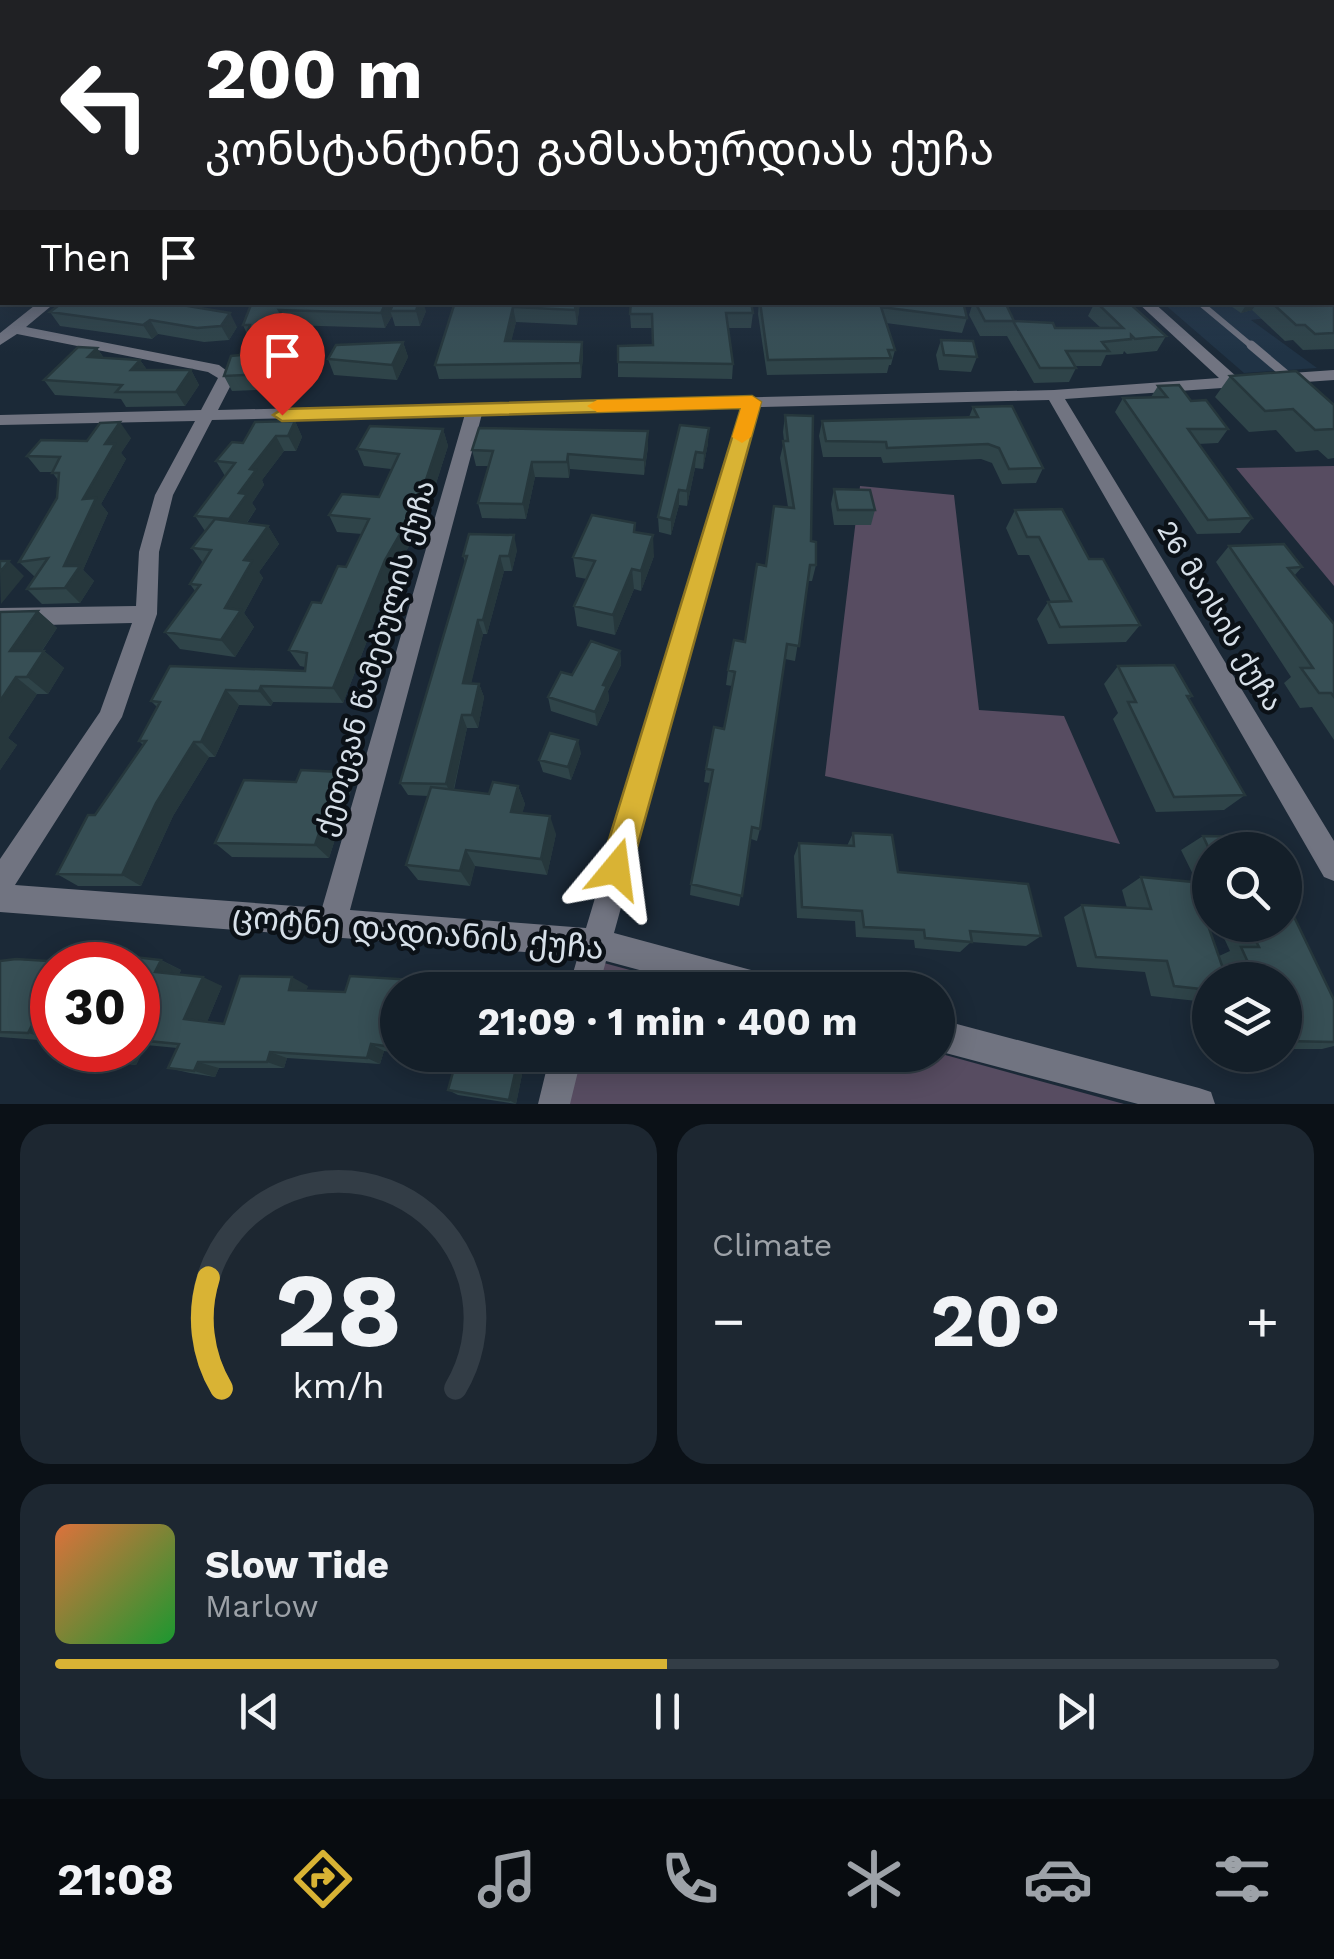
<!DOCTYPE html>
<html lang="en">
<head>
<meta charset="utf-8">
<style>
  body { margin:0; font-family:"Work Sans","Noto Sans Georgian",sans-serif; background:#1d2731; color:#f1f3f6; height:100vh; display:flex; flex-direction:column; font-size:38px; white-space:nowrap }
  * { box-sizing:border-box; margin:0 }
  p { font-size:32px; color:#9da2a8 }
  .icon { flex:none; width:55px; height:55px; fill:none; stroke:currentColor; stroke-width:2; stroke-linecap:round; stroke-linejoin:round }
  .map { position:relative; height:1104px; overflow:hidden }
  .details { display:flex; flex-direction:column; gap:20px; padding:20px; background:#0b1117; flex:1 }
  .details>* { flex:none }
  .hud { position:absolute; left:0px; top:0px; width:1335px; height:305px; box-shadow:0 5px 25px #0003,0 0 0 2px #333d46; background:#202124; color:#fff; overflow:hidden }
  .tools { position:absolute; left:1192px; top:832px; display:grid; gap:20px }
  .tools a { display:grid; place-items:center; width:110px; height:110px; border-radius:50%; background:#141f29; box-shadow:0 5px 25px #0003,0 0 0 2px #333d46; font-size:50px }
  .speed { position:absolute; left:30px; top:942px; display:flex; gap:20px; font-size:50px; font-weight:700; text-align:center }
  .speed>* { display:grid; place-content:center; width:130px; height:130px; border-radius:50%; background:#141f29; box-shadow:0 5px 25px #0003,0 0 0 2px #333d46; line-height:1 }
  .speed .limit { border:15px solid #d22; background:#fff; color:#111 }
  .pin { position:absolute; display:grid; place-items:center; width:85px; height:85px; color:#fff; margin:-102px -42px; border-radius:50% 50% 50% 0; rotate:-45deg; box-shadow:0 0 10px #0007 }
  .pin .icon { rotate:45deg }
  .me { position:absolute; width:110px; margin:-55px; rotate:16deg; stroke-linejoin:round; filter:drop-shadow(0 0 8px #0008) }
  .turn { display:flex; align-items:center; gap:35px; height:210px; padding:0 40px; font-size:45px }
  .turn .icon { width:130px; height:130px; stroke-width:2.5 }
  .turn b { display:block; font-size:70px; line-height:85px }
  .then { display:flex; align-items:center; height:95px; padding:0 40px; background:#0003; gap:20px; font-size:38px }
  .big { font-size:75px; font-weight:700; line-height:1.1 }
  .details .widget { flex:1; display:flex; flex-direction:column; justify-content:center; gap:15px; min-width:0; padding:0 35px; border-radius:30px; background:#1d2731 }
  .details .dial { align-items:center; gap:0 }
  .dial svg { height:260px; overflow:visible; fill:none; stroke:#333d46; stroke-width:7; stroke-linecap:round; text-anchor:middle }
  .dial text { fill:#f1f3f6; stroke:none }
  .song { display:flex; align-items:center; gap:30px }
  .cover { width:120px; height:120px; border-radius:15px; background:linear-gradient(135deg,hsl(20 70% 55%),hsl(130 70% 35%)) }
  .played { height:10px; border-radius:5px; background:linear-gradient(90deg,#d9b334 50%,#333d46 50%) }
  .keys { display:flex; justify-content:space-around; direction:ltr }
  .heat { display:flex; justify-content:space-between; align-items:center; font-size:55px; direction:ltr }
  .details .tiles { flex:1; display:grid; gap:20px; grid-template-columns:1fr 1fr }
  .widget:last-child { grid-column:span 2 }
  .trip { position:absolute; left:380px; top:972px; width:575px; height:100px; border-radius:50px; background:#141f29; box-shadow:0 5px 25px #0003,0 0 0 2px #333d46; font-weight:700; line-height:100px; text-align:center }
  .dock { display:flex; height:160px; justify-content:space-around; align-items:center; background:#080c10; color:#9da2a8 }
  .dock .icon { width:70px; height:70px }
  .dock .selected { color:#d9b334 }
  .dock b { font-size:45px; color:#f1f3f6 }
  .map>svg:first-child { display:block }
  .built { fill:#203345 }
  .green { fill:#574c61 }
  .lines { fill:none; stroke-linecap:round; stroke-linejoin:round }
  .lane-far1 { stroke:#717481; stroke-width:6 }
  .lane { stroke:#717481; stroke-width:9 }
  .street { fill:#717481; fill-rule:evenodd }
  .wall { fill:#2f4449 }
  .shaded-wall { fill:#26373c }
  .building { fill:#374f55; stroke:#26373c; stroke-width:2.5 }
  .route { fill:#d9b334; stroke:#8d7422; stroke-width:2.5 }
  .slow { fill:#f59e0b }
  .labels { text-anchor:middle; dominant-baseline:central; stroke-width:9; stroke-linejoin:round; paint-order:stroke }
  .street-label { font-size:28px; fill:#d7e0e9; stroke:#0b1117 }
  .near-street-label { font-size:32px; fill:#d7e0e9; stroke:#0b1117 }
</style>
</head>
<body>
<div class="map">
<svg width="1334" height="1104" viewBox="0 0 1334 1104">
  <rect width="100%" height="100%" fill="#1b2937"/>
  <path class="built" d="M1163,303h131l14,10 -57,7 66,48 -73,5z"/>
  <path class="green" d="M1334,466v120l-98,-118z
    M860,486l94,9 25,215 85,6 56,128 -295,-68z
    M604,963l100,27h-107z
    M938,1053l186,51h-556l13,-49z"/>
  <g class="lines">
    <path class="lane-far1" d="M1199,302l55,46"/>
    <path class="lane" d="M1251,345l39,33"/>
    <path class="street" d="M39,302h17l-30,25 193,38 16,12 -17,33 836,-20 165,-12 -82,-76h16l84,75 97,-7v10l-269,19 269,442v40l-10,-4 -275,-477 -290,7 -145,526 156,42 11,4 4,11h-71l-108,-29 -8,29h-30l10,-34 -578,-44v-53l100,-147 32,-89 -132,3v-18l136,-2 3,-54 16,-57 40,-74 -195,4v-10l201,-5 17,-32 -10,-6 -191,-38 -17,11v-12zM742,408l-156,520 -236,-18 132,-496zM465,414l-143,494 -307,-23 107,-168 35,-103 2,-62 14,-57 39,-75z
      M938,1019l261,69 12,4 4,12h-77l-200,-53z
      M550,1055h32l-12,49h-32z"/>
  </g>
  <path class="wall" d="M1334,295v54l-31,1 -10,-10 -8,1 -33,-31 -11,3 -16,-11h107z
    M252,302l140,5 34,4 -6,15h-25l-3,-10 -7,12 -96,-3 22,34 7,15h-12l-7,14 -67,3 -8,-15 16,-21 7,-21 -4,-9z
    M455,302h125l-3,23 -61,-3 -5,19 71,1 1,14 -2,22 -142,1 -4,-14z
    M759,302h204l4,16 -5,15 -76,-10 9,27 -4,15h-2l-2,8 -120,2 -9,-61z
    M973,302h32l9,19 41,7h46l-13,-12 7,-14h33l38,34 -9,15 -30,3 -3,-3 -1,3 -17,1 -5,11h-26l1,2 -7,14 -35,1 -27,-47h-27l-11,-21z
    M50,312l187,15 -8,13 -25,2 -46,-8 -6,5 -92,-13z
    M753,313l-2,15h-23l5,36 -1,15 -114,-2v-15l35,-17 -1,-17h-21l-1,-14z
    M941,340l36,17 -6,15 -32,-2 -3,-15z
    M403,342l5,15 -11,23 -63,-5 -6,-16z
    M97,348l7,10 36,2 7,10h44l8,15 -14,21 -59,1 -5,-8 -66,-4 -11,-15z
    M1230,376l104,29v53l-6,1 -10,-9 -22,2 -20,-22 -27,2 -34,-35z
    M1158,386l33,15 37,28 -10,14 -20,1 54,74 -12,15 -43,1 -82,-122 8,-14 28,-1z
    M973,407l70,61 -7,15 -34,1 -10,-21 -11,-4 -98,4 -2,-6h-58l-4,-21 3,-15 147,-4z
    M785,415l31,150 -4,16h-4l-13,80 -10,-2 -25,170 -3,12 -6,-2 -12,67 -49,-11 1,-11 19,-101 -6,-1 2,-13 18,-40 8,-43 -6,-1 2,-15 17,-28 21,-76 22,-59 -8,-49 4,-17 -1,-9z
    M295,421l7,16 -6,14h-12l-22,29 2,5 -12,18 4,6 -9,14 21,3 11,18 -20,28 4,6 -19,35 10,14 -19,30 -55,-8 -15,-17 30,-41 -5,-7 13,-21 -11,-15 13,-17 -10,-15 30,-40 -9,-15 27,-18z
    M680,425l28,18 -5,26 -8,-1 -8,38 -8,-1 -8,30 -12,-3 -1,-15z
    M443,429l5,17 -23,72 -33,58 -49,127 -70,-1 -2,4 -32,-1 -24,52h-6l-36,59 -32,70h-63l-21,-12 86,-129 -4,-4 18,-34 -6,-6 154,-30v-4l-5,-1 -11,-16 57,-83 16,-33 -25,-2 -8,-17 50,-18 12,-28 -27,-3 -7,-17z
    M131,438l-10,15 5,6 -25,45 7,9 -25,57 11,11 -14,22 -38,1 -15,-15 8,-12 -16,-15 38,-64 1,-18 -6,-8h-12l-13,-16 60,-15z
    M648,447l-4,28 -74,-6 -1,9 -34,-1 -9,42 -44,-1 -4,-15 10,-37h-12l-4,-16z
    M834,489l41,21 -4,15h-37l-3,-21z
    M1015,510l74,49 51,66 -14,17 -78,2 -11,-25 11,-17h3l-22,-47h-11l-12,-27z
    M636,532l18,24 -13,35 -7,-2 -19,46 -38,-9 -3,-20 13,-27 -11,-2 -3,-20z
    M1229,546l73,21 -8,9 40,48v116l-22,-33 -12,1 -16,-25 7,-6 -75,-115z
    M517,550l-5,21h-8l-17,63h-4l-12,49 8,1 5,13 -6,31h-11l-13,62 35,4 29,-8 7,18 -3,9 34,21 -9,41 -72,-9 -5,20 -52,-6 -12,-15 22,-69 -20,-1 -8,-12 65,-221 -2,-6z
    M38,611l19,17 -15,23h2l20,17 -16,26h-11l-29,44 9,7 -17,25v-158z
    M620,651l1,14 -13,26 1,9 -12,26 -46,-15 -3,-14 24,-22z
    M1118,666l74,30 -3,3 56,96 -21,15 -68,2 -43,-93 5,-6 -14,-29z
    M581,753l-10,27 -28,-8 -4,-12z
    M340,772l12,15 -23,71 -97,-1 -17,-14z
    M853,833l45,39 143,64 -15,10 -55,-4 -11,10 -45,-4 -1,-8 -58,-3 -1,-16 -58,-3 -3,-62 5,-13 48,3z
    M1203,836l7,14v59l-29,-59z
    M1141,877l78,79 11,-5 -12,-26h67l49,75v46l-12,3h-37v-69h-75v20l-4,2 -55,-6 -6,-24 -68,-5 -13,-50 18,-12 45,3 -5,-18z
    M161,960l20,10 -2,5 43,11 -15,36 17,2 84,-38 -2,4 39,2 53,-2v63l-14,-2 -4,13 -93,-6 -3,10h-65l-4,9 -25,-4 -22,-5 9,-20 -31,-3 -10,20 -36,-4 -26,-7 64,-4v-85z
    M0,961l65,1 8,3h-21v76l-52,-4z
    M410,1055h116l-10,49 -58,-9 -10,-5 8,-28z"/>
  <path class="shaded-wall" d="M2,276v21l-2,2v-22z
    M386,302h4l3,9h-3l2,5 -7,12 -4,-15z
    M419,302h4l3,9 -6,15 -4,-15z
    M576,302h4l-3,23 -2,-15z
    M1248,302h10l-6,8 -11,3z
    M513,307l3,15 -8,33 -3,-14z
    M230,313l7,14 -8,13 -8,-14z
    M150,320l8,14 -6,5 -9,-14z
    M403,342l5,15 -11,23 -5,-15z
    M582,342l1,14 -2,22 -1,-15z
    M97,348l10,15 -19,-6z
    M300,359l6,15 -7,14 -7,-15z
    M140,360l10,14 -19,-4z
    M191,370l8,15 -14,21 -9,-14z
    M295,421l7,16 -6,14 -8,-15z
    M120,422l11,16 -10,15 5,6 -25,45 7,9 -25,57 11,11 -14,22 -15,-15 -1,-22 19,-67 22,-55z
    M709,428l-1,15 -5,26 1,-16z
    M443,429l5,17 -23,72 -33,58 -49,127 -10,-15 52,-128z
    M648,431v16l-4,28v-15z
    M276,436l8,15 -22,29 2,5 -12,18 4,6 -17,25 -10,-15 10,-26 11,-24z
    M696,452l-1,16 -8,38v-15z
    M568,454l2,15 -1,9 -2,-16z
    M532,462l3,15 -9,42 -3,-15z
    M679,490v15l-8,30v-15z
    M268,526l11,18 -20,28 4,6 -19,35 10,14 -19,30 -14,-17 4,-32 19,-48z
    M514,535l3,15 -5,21 -3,-15z
    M653,535l1,21 -13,35v-20z
    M500,556l4,15 -17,63 -4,-14z
    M9,561l15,15 -23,28 -1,-32z
    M632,569l2,20 -19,46 -2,-20z
    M38,611l19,17 -27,40 -20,-17z
    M478,620l5,14 -15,63 -5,-14z
    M44,651l20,17 -16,26 -21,-17z
    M620,651l1,14 -13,26 1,9 -12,26 -2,-14 8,-27z
    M16,677l21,17 -29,44 9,7 -17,25v-69z
    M479,684l5,13 -6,31 -6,-13z
    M261,686l12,16 -2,4 -12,-15z
    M226,690l13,15 -24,52 -14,-15z
    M462,715l5,13 -15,68 -6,-12z
    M578,740l3,13 -10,27 -3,-13z
    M194,742l15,15 -36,59 -32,70 -19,-11 34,-72z
    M340,772l12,15 -23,71 -14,-13z
    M518,786l7,18 -7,25 -7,-17z
    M550,816l6,18 -9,41 -6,-16z
    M466,850l9,16 -5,20 -10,-15z
    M161,960l20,10 -5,11 -21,-9z
    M203,977l19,9 -17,41 -21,-8z
    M292,977l16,9 -4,12 -15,-8z
    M52,986v54l-24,-7z
    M138,1042l8,3 -10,20 -24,-6 5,-9h21z
    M371,1044l13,7 -4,13 -13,-6z
    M270,1052l17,6 -3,10 -17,-6z
    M519,1055h7l-10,49 -7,-4z
    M198,1062l21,6 -4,9 -21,-6z"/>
  <path class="building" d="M1332,199h2v62h-2z
    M2,251v25l-2,1v-24z
    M1332,295h2v38l-19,1 -10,-9h-9l-25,-23h61z
    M63,302h101l66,11 -9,13 -24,2 -47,-8 -7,5 -93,-13z
    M252,302h134l-5,11 -102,-3 32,49h-11l-8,14 -68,3 7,-20 9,-1 10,-30h-7z
    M394,302h25l-3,9h-26z
    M455,302h121l-1,8 -62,-3 -8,34 77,1 -2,21 -145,2z
    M631,302h120l2,11h-27l7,51 -115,-2v-16l35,-1 -1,-31h-22z
    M760,302h203l4,16 -86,-11 14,43h-7l3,8 -123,2z
    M975,302h30l9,19 39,2 2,5h68l-27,-26h32l38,34 -31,3 -4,-4v4l-29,3 7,9h-43l10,17h-36l-27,-47h-28z
    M941,340l32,1 4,16 -33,-2z
    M403,342l-11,23 -64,-6 8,-14z
    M78,347l19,1 -9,9 52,3 -9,10h60l-15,22h-60l6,-7 -78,-5z
    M1296,371l38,34v24l-19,1 -22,-21 -28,2 -35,-35z
    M1179,385l12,16 15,-1 22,29h-40l64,89 -44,2 -85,-122 44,-1 -9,-11z
    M1012,406l31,62 -34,1 -10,-21 -11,-4 -101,4 -1,-6 -60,-1 -4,-20 156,-4 -5,-10z
    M785,415l28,1 -2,125 5,1v23h-6l-11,81 -12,-2 -27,185 -8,-2 -10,69 -51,-12 22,-114 -7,-1 8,-42 10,2 11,-57 -7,-2 6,-30 11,2 12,-78 9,2 8,-60 20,2 -11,-67h5z
    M295,421l-7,15h-12l-26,33 6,1 -17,23 8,1 -18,25 -34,-3 40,-53 -19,-2 16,-19 11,1 12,-21z
    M120,422l-15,22h10l-32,55 13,-1 -32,68h16l-15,22 -38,1 21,-31 -29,4 38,-64 2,-25h-7l8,-16 -33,-1 14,-16 46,1 13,-18z
    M680,425l29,3 -5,25 -8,-1 -9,39 -8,-1 -8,30 -13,-3z
    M370,426l73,3 -24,72 -34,59 -52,128 -72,-2 -2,5 -33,-1 -25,52h-7l-38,61 -34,72 -65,-1 31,-59h7l51,-74h-7l21,-39 -9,-1 19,-35 135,5 2,-18 -18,-3 23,-48 9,1 17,-37 8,1 23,-48 -40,-4 13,-21 37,3 20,-43 -42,-5z
    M479,428l169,3 -4,29 -76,-6 -1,8h-35l-9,42 -45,-1 15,-52 -21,-1z
    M834,489l36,1 5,20h-37z
    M1062,509l27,50h14l37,66 -80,2 -12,-25 23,-1 -32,-64h-12l-12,-27z
    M592,515l43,8 -1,9 19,3 -12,36 -9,-2 -19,46 -39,-9 21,-45 -22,-4z
    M215,519l53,7 -24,34 8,1 -27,47 16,2 -20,30 -56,-8 35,-47 -10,-1 21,-34 -19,-2z
    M469,534l45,1 -5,21h-9l-17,64h-5l-15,63 16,1 -7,31h-10l-16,69 -46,-1 67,-227h-4z
    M1284,544l18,23 -14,1 46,56v73l-3,-4h-12l-18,-25h12l-84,-122z
    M0,561h9l-9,11z
    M38,611l-28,40h34l-17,26h-11l-16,24v-89z
    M591,641l29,10 -17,34 4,1 -12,26 -47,-15 13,-25 11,3z
    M1174,665l18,31h-5l58,99 -71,2 -46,-95h8l-18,-36z
    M550,733l28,7 -10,27 -29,-7z
    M301,770l39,2 -25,73 -100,-2 29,-63 52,2z
    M493,782l25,4 -7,26 39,4 -9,43 -75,-9 -6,21 -54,-6 25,-78 58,7z
    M853,833l39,2 6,37 130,12 13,52 -71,-5 2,11 -47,-4 -1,-8 -60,-3 -2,-16 -60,-4 -3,-64 55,3z
    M1203,836l52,1 7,13 -52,1z
    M1141,877l52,5 34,98h-17v10l-36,-4 -7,-25 -71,-4 -14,-52 69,4z
    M1285,898l49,102v42l-49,-1v-61h-29l-15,-33h18l-11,-22h37z
    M125,956l36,4 -6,12 48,5 -19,42 40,5 16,-48 52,1 -3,13 56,2 5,-16 64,4 67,10h-83v58l-27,-4 -4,14 -97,-6 -3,10h-69l-4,9 -26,-3 11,-24 -41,-4v-75h-17z
    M16,959l49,3 -2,3h-11v21l-24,47 -28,-1v-71z
    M76,1050h41l-5,9 -38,-5z
    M440,1055h79l-10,45 -61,-10 9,-32z"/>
  <linearGradient id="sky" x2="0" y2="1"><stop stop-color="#0f171e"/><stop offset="0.56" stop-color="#39495e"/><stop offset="1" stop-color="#39495e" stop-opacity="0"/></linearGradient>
  <rect width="1334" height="353" fill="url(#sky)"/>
  <path class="route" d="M752,396l9,6 -130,467 -4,11 -11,4 -12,-4 -4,-11 141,-461 -459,13 -9,-6 9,-6z"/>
  <path class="slow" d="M752,396l9,6 -10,35 -9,6 -10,-6 9,-29 -144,4 -10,-6 10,-6z"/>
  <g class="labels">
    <g class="street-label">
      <text transform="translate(1220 616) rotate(59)">26 მაისის ქუჩა</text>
      <text transform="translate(375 658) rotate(-74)">ქეთევან წამებულის ქუჩა</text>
    </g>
    <g class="near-street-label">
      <text transform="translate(418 932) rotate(5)">ცოტნე დადიანის ქუჩა</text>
    </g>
  </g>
</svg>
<div class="tools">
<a><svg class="icon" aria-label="search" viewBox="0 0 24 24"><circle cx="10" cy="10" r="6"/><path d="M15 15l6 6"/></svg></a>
<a><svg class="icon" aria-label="layers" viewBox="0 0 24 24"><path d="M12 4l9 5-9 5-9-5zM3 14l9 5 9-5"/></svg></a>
</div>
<div class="speed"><div class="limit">30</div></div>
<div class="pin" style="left:282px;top:415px;background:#d93025"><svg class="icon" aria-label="arrive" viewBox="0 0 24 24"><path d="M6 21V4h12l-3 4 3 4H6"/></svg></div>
<svg class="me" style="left:616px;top:869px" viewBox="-20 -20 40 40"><path d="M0-17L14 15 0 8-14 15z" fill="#d9b334" stroke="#fff" stroke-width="4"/></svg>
<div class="trip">21:09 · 1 min · 400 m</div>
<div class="hud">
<div class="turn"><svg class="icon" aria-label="left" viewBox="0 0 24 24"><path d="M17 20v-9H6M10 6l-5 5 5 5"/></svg><div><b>200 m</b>კონსტანტინე გამსახურდიას ქუჩა</div></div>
<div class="then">Then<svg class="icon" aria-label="arrive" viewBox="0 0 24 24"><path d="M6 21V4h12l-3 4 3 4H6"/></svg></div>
</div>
</div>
<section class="details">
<div class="tiles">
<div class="widget dial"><svg viewBox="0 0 100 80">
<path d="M14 69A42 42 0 1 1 86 69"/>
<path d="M14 69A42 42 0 0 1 10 35" stroke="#d9b334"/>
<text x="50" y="56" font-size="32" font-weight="700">28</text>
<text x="50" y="72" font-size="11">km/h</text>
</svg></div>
<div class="widget"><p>Climate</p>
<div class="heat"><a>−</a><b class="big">20°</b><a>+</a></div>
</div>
<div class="widget">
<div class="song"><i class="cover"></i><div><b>Slow Tide</b><p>Marlow</p></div></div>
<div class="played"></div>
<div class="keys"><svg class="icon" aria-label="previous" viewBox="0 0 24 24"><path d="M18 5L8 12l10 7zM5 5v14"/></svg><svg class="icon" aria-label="pause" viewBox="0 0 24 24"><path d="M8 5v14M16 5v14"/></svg><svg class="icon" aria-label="next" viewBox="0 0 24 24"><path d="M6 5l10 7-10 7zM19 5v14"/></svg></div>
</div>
</div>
</section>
<nav class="dock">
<b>21:08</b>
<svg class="icon selected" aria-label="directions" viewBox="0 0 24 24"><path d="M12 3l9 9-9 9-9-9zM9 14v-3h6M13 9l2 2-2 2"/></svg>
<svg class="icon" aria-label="music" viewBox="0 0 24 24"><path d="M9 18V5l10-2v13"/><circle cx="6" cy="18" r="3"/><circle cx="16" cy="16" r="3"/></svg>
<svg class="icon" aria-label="phone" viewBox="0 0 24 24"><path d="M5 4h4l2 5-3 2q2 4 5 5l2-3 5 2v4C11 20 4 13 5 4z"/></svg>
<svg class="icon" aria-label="climate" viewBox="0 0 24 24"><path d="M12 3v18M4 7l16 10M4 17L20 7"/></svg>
<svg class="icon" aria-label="car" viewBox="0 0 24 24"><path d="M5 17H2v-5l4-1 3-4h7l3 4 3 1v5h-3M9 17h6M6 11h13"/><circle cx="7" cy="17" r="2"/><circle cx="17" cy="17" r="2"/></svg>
<svg class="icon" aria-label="filters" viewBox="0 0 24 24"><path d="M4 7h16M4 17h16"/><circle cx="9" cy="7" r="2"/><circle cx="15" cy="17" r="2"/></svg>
</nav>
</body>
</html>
